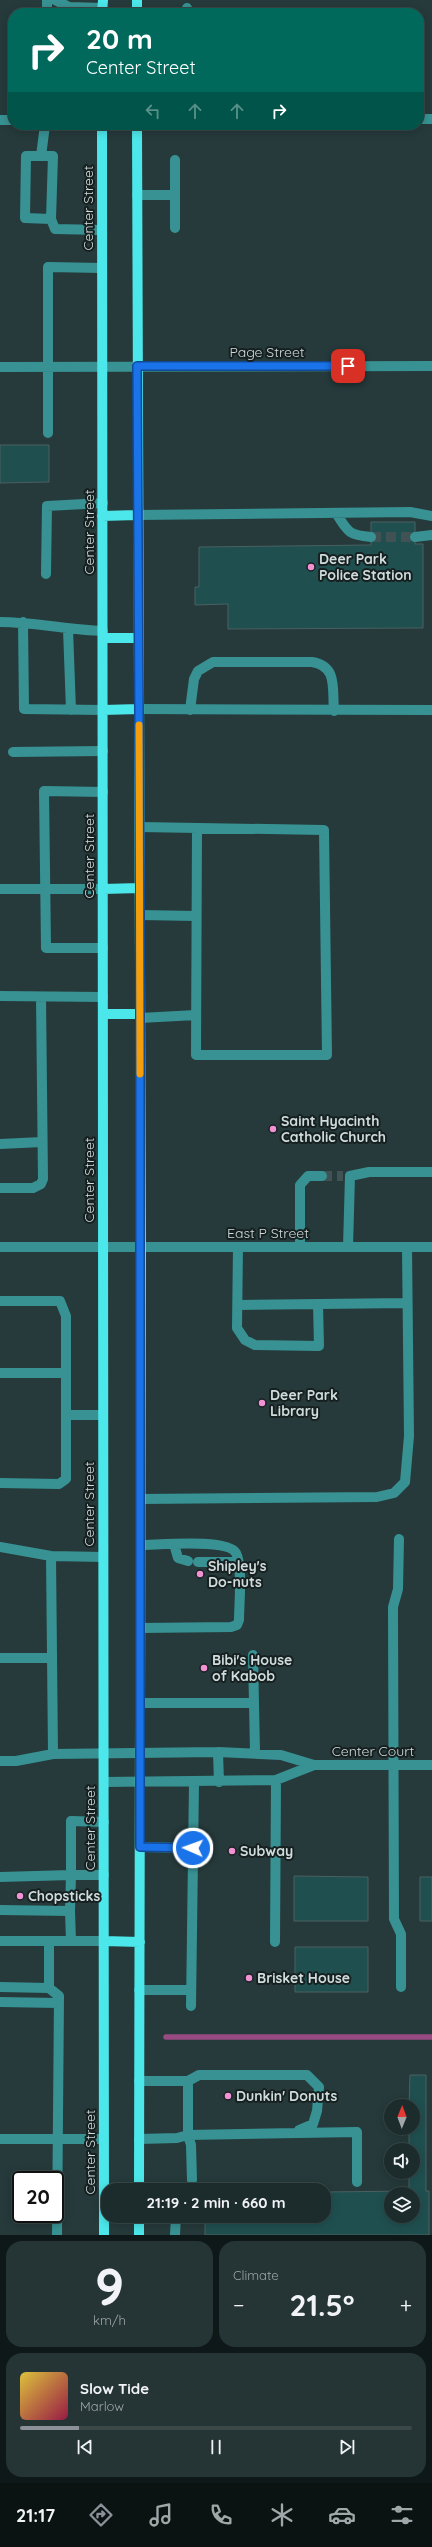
<!DOCTYPE html>
<html lang="en">
<head>
<meta charset="utf-8">
<style>
  body { margin:0; font-family:Quicksand,sans-serif; background:#253434; color:#f1f3f6; height:100vh; display:flex; flex-direction:column; font-size:15px; white-space:nowrap }
  * { box-sizing:border-box; margin:0 }
  p { font-size:13px; color:#a0a7a9 }
  .icon { flex:none; width:22px; height:22px; fill:none; stroke:currentColor; stroke-width:2; stroke-linecap:round; stroke-linejoin:round }
  .map { position:relative; height:2235px; overflow:hidden }
  .panel { display:flex; flex-direction:column; gap:6px; padding:6px; background:#0f1818; flex:1 }
  .panel>* { flex:none }
  .banner { position:absolute; left:8px; top:8px; width:416px; height:122px; border-radius:16px; box-shadow:0 2px 10px #0003,0 0 0 1px #3a4848; background:#00695c; color:#fff; overflow:hidden }
  .needle { width:26px; rotate:1deg }
  .controls { position:absolute; left:384px; top:2099px; display:grid; gap:8px }
  .controls a { display:grid; place-items:center; width:36px; height:36px; border-radius:50%; background:#1c2c2c; box-shadow:0 2px 10px #0003,0 0 0 1px #3a4848; font-size:20px }
  .speed { position:absolute; left:12px; top:2171px; display:flex; gap:8px; font-size:20px; font-weight:700; text-align:center }
  .speed>* { display:grid; place-content:center; width:52px; height:52px; border-radius:50%; background:#1c2c2c; box-shadow:0 2px 10px #0003,0 0 0 1px #3a4848; line-height:1 }
  .speed .limit { border:2px solid #111; border-radius:6px; background:#fff; color:#111 }
  .pin { position:absolute; display:grid; place-items:center; width:34px; height:34px; color:#fff; margin:-17px; border-radius:8px; box-shadow:0 2px 6px #0006 }
  .me { position:absolute; width:44px; margin:-22px; rotate:272deg; stroke-linejoin:round; filter:drop-shadow(0 0 3px #0008) }
  .turn { display:flex; align-items:center; gap:14px; height:84px; padding:0 12px; font-size:18px }
  .turn .icon { width:52px; height:52px; stroke-width:2.5 }
  .turn b { display:block; font-size:28px; line-height:34px }
  .lanes { display:flex; align-items:center; height:38px; padding:0 12px; background:#0003; justify-content:center; gap:20px; direction:ltr }
  .lanes .off { opacity:.35 }
  .big { font-size:30px; font-weight:700; line-height:1.1 }
  .panel .card { flex:1; display:flex; flex-direction:column; justify-content:center; gap:6px; min-width:0; padding:0 14px; border-radius:16px; background:#253434 }
  .panel .dial { align-items:center; gap:0 }
  .dial b { font-size:52px; line-height:1 }
  .song { display:flex; align-items:center; gap:12px }
  .cover { width:48px; height:48px; border-radius:6px; background:linear-gradient(135deg,hsl(50 70% 55%),hsl(340 70% 35%)) }
  .played { height:4px; border-radius:2px; background:linear-gradient(90deg,#8c9099 15%,#3a4848 15%) }
  .keys { display:flex; justify-content:space-around; direction:ltr }
  .heat { display:flex; justify-content:space-between; align-items:center; font-size:22px; direction:ltr }
  .panel .tiles { flex:1; display:grid; gap:6px; grid-template-columns:1fr 1fr }
  .card:last-child { grid-column:span 2 }
  .trip { position:absolute; left:101px; top:2183px; width:230px; height:40px; border-radius:16px; background:#1c2c2c; box-shadow:0 2px 10px #0003,0 0 0 1px #3a4848; font-weight:700; line-height:40px; text-align:center }
  .menu { display:flex; height:64px; justify-content:space-around; align-items:center; background:#0b1212; color:#a0a7a9 }
  .menu .icon { width:28px; height:28px }
  .menu .current { color:#8c9099 }
  .menu b { font-size:18px; color:#f1f3f6 }
  .map>svg:first-child { display:block }
  .lines { fill:none; stroke-linecap:round; stroke-linejoin:round }
  .stream { stroke:#984a82; stroke-width:5.5 }
  .building { fill:#204f50; stroke:#4a6060; fill-rule:evenodd }
  .minor-tunnel { stroke:#405253; stroke-width:10; stroke-dasharray:10 5; stroke-linecap:butt }
  .minor { stroke:#389293; stroke-width:10 }
  .major { stroke:#4ce7ea; stroke-width:10 }
  .route-casing { stroke:#114b97; stroke-width:10 }
  .route { stroke:#1a73e8; stroke-width:7 }
  .slow { stroke:#f59e0b; stroke-width:7 }
  .poi-dot { fill:#f391d5; stroke:#172020; stroke-width:1.5 }
  .labels { text-anchor:middle; dominant-baseline:central; stroke-width:4; stroke-linejoin:round; paint-order:stroke }
  .street-label { font-size:14px; fill:#d0dcdc; stroke:#172020 }
  .poi-label { font-size:14px; font-weight:bold; fill:#d0dcdc; stroke:#172020; text-anchor:start }
</style>
</head>
<body>
<div class="map">
<svg width="432" height="2235" viewBox="0 0 432 2235">
  <rect width="100%" height="100%" fill="#263a3b"/>
  <g class="lines">
    <path class="stream" d="M166,2037h266"/>
  </g>
  <path class="building" d="M0,445h49v37l-49,1z
    M371,522h44v22h8v84l-195,1v-25l-33,1v-18h4v-40l172,-2z
    M294,1876l74,1v44h-74z
    M420,1877h12v44h-12z
    M295,1947h73v45h-73z
    M410,2075h16v116h3v44h-224v-19h119v-24l85,-1v-19h4v-22h-4v-22h4v-22h-4zM391,2194h22v22h-22z"/>
  <g class="lines">
    <path class="minor-tunnel" d="M371,537h44
      M322,1176h21"/>
    <path class="minor" d="M55,0l14,7 33,1
      M187,8v5
      M47,13v-13
      M297,13v-1
      M419,119h13
      M0,120h13
      M26,156h27l-2,63 -26,-1z
      M41,156l4,-31
      M137,195h38
      M51,219l4,10 47,1
      M175,228v-68
      M0,367l432,-1
      M48,433v-166l54,1
      M336,513c12,19 12,22 35,24
      M137,515l273,-3 22,4
      M415,537l17,-2
      M46,574l1,-68 56,-3
      M0,622c35,0 68,8 103,9
      M23,622l1,87 79,1
      M68,629l3,81
      M139,709l293,1
      M190,710l4,-31 4,-8 15,-9h99c26,4 20,27 22,49
      M13,752l90,-1
      M103,792l-59,-1 2,157h57
      M140,827l184,3 3,225h-131l1,-227
      M0,889h103
      M140,915l56,1
      M0,996l103,1
      M140,1018l56,-3
      M0,1144l42,-2
      M0,1188h33l8,-4 2,-5 -2,-182
      M0,1247h432
      M238,1247l-1,81 8,12 10,5 64,1 -1,-42
      M300,1247v-62l8,-9h14
      M348,1247l2,-71 19,-4h63
      M0,1301h60l6,15v163l-7,5 -59,-1
      M238,1305l169,-2
      M0,1373h66
      M66,1415h37
      M140,1499l237,-2 17,-4 11,-11 4,-46 -2,-189
      M399,1539l-1,50 -5,18 1,312 7,15v53
      M174,1544l4,14 10,3
      M0,1547l51,9 52,1
      M51,1556l2,198
      M198,1562h40
      M140,1628l91,-1 6,-2 2,-5c0,-16 4,-54 -3,-67 -8,-15 -78,-8 -96,-8
      M253,1655l2,97
      M0,1658h52
      M140,1703h114
      M218,1752l1,30
      M0,1761h16l37,-7 165,-2 63,3 33,10h118
      M104,1782l172,-2 38,-15
      M104,1822l-33,-1v54h33
      M140,1847l53,1
      M0,1877l71,-2 -1,36 -70,-1
      M70,1911l1,30
      M0,1941h104
      M275,1942l1,-162
      M0,1987l49,1 10,8 -2,239
      M49,1988v-47
      M139,1990h52
      M0,2002l59,1
      M191,2006l3,-223
      M188,2081l11,-6h108l12,12 -2,24 -4,13 -14,6
      M0,2139h104
      M139,2139l38,-1 11,-3v-54h-49
      M192,2180l-1,-35 -3,-10 169,-3v50
      M175,2235l1,-19"/>
    <path class="major" d="M102,13l1,-13
      M137,13v-13
      M102,125l2,2110
      M137,125l4,1123 -2,942
      M102,516l35,-1
      M103,638h36
      M103,710l36,-1
      M103,889l37,-1
      M103,1014h37
      M104,1941l36,1
      M139,2235v-19"/>
  </g>
  <g class="lines">
    <g class="route-casing">
      <path id="route" d="M193,1848l-53,-1v-959l-3,-522h211"/>
    </g>
    <use href="#route" class="route"/>
    <path class="slow" d="M139,725l1,349"/>
  </g>
  <g class="poi-dot">
    <circle cx="311" cy="567" r="4"/>
    <circle cx="273" cy="1129" r="4"/>
    <circle cx="262" cy="1403" r="4"/>
    <circle cx="200" cy="1574" r="4"/>
    <circle cx="204" cy="1668" r="4"/>
    <circle cx="232" cy="1851" r="4"/>
    <circle cx="20" cy="1896" r="4"/>
    <circle cx="249" cy="1978" r="4"/>
    <circle cx="228" cy="2096" r="4"/>
  </g>
  <g class="labels">
    <g class="street-label">
      <text transform="translate(88 208) rotate(-90)">Center Street</text>
      <text x="267" y="352">Page Street</text>
      <text transform="translate(89 532) rotate(-90)">Center Street</text>
      <text transform="translate(89 856) rotate(-90)">Center Street</text>
      <text transform="translate(89 1180) rotate(-90)">Center Street</text>
      <text x="268" y="1233">East P Street</text>
      <text transform="translate(89 1504) rotate(-90)">Center Street</text>
      <text x="373" y="1751">Center Court</text>
      <text transform="translate(90 1828) rotate(-90)">Center Street</text>
      <text transform="translate(90 2152) rotate(-90)">Center Street</text>
    </g>
    <g class="poi-label">
      <text x="319" y="559">Deer Park<tspan x="319" dy="16">Police Station</tspan></text>
      <text x="281" y="1121">Saint Hyacinth<tspan x="281" dy="16">Catholic Church</tspan></text>
      <text x="270" y="1395">Deer Park<tspan x="270" dy="16">Library</tspan></text>
      <text x="208" y="1566">Shipley's<tspan x="208" dy="16">Do-nuts</tspan></text>
      <text x="212" y="1660">Bibi's House<tspan x="212" dy="16">of Kabob</tspan></text>
      <text x="240" y="1851">Subway</text>
      <text x="28" y="1896">Chopsticks</text>
      <text x="257" y="1978">Brisket House</text>
      <text x="236" y="2096">Dunkin' Donuts</text>
    </g>
  </g>
</svg>
<div class="controls">
<a><svg class="needle" viewBox="-14 -14 28 28"><path d="M0-13l5 13h-10z" fill="#e53935"/><path d="M0 13l5-13h-10z" fill="#a0a7a9"/></svg></a>
<a><svg class="icon" aria-label="sound" viewBox="0 0 24 24"><path d="M4 9h4l5-4v14l-5-4H4zM17 9q2 3 0 6"/></svg></a>
<a><svg class="icon" aria-label="layers" viewBox="0 0 24 24"><path d="M12 4l9 5-9 5-9-5zM3 14l9 5 9-5"/></svg></a>
</div>
<div class="speed"><div class="limit">20</div></div>
<div class="pin" style="left:348px;top:366px;background:#d93025"><svg class="icon" aria-label="arrive" viewBox="0 0 24 24"><path d="M6 21V4h12l-3 4 3 4H6"/></svg></div>
<svg class="me" style="left:193px;top:1848px" viewBox="-20 -20 40 40"><circle r="17" fill="#1a73e8" stroke="#fff" stroke-width="3"/><path d="M0-11L8 9 0 5-8 9z" fill="#fff"/></svg>
<div class="trip">21:19 · 2 min · 660 m</div>
<div class="banner">
<div class="turn"><svg class="icon" aria-label="right" viewBox="0 0 24 24"><path d="M7 20v-9h11M14 6l5 5-5 5"/></svg><div><b>20 m</b>Center Street</div></div>
<div class="lanes"><svg class="icon off" aria-label="left" viewBox="0 0 24 24"><path d="M17 20v-9H6M10 6l-5 5 5 5"/></svg><svg class="icon off" aria-label="ahead" viewBox="0 0 24 24"><path d="M12 20V5M6 11l6-6 6 6"/></svg><svg class="icon off" aria-label="ahead" viewBox="0 0 24 24"><path d="M12 20V5M6 11l6-6 6 6"/></svg><svg class="icon" aria-label="right" viewBox="0 0 24 24"><path d="M7 20v-9h11M14 6l5 5-5 5"/></svg></div>
</div>
</div>
<section class="panel">
<div class="tiles">
<div class="card dial"><b>9</b><p>km/h</p></div>
<div class="card"><p>Climate</p>
<div class="heat"><a>−</a><b class="big">21.5°</b><a>+</a></div>
</div>
<div class="card">
<div class="song"><i class="cover"></i><div><b>Slow Tide</b><p>Marlow</p></div></div>
<div class="played"></div>
<div class="keys"><svg class="icon" aria-label="previous" viewBox="0 0 24 24"><path d="M18 5L8 12l10 7zM5 5v14"/></svg><svg class="icon" aria-label="pause" viewBox="0 0 24 24"><path d="M8 5v14M16 5v14"/></svg><svg class="icon" aria-label="next" viewBox="0 0 24 24"><path d="M6 5l10 7-10 7zM19 5v14"/></svg></div>
</div>
</div>
</section>
<nav class="menu">
<b>21:17</b>
<svg class="icon current" aria-label="directions" viewBox="0 0 24 24"><path d="M12 3l9 9-9 9-9-9zM9 14v-3h6M13 9l2 2-2 2"/></svg>
<svg class="icon" aria-label="music" viewBox="0 0 24 24"><path d="M9 18V5l10-2v13"/><circle cx="6" cy="18" r="3"/><circle cx="16" cy="16" r="3"/></svg>
<svg class="icon" aria-label="phone" viewBox="0 0 24 24"><path d="M5 4h4l2 5-3 2q2 4 5 5l2-3 5 2v4C11 20 4 13 5 4z"/></svg>
<svg class="icon" aria-label="climate" viewBox="0 0 24 24"><path d="M12 3v18M4 7l16 10M4 17L20 7"/></svg>
<svg class="icon" aria-label="car" viewBox="0 0 24 24"><path d="M5 17H2v-5l4-1 3-4h7l3 4 3 1v5h-3M9 17h6M6 11h13"/><circle cx="7" cy="17" r="2"/><circle cx="17" cy="17" r="2"/></svg>
<svg class="icon" aria-label="filters" viewBox="0 0 24 24"><path d="M4 7h16M4 17h16"/><circle cx="9" cy="7" r="2"/><circle cx="15" cy="17" r="2"/></svg>
</nav>
</body>
</html>
